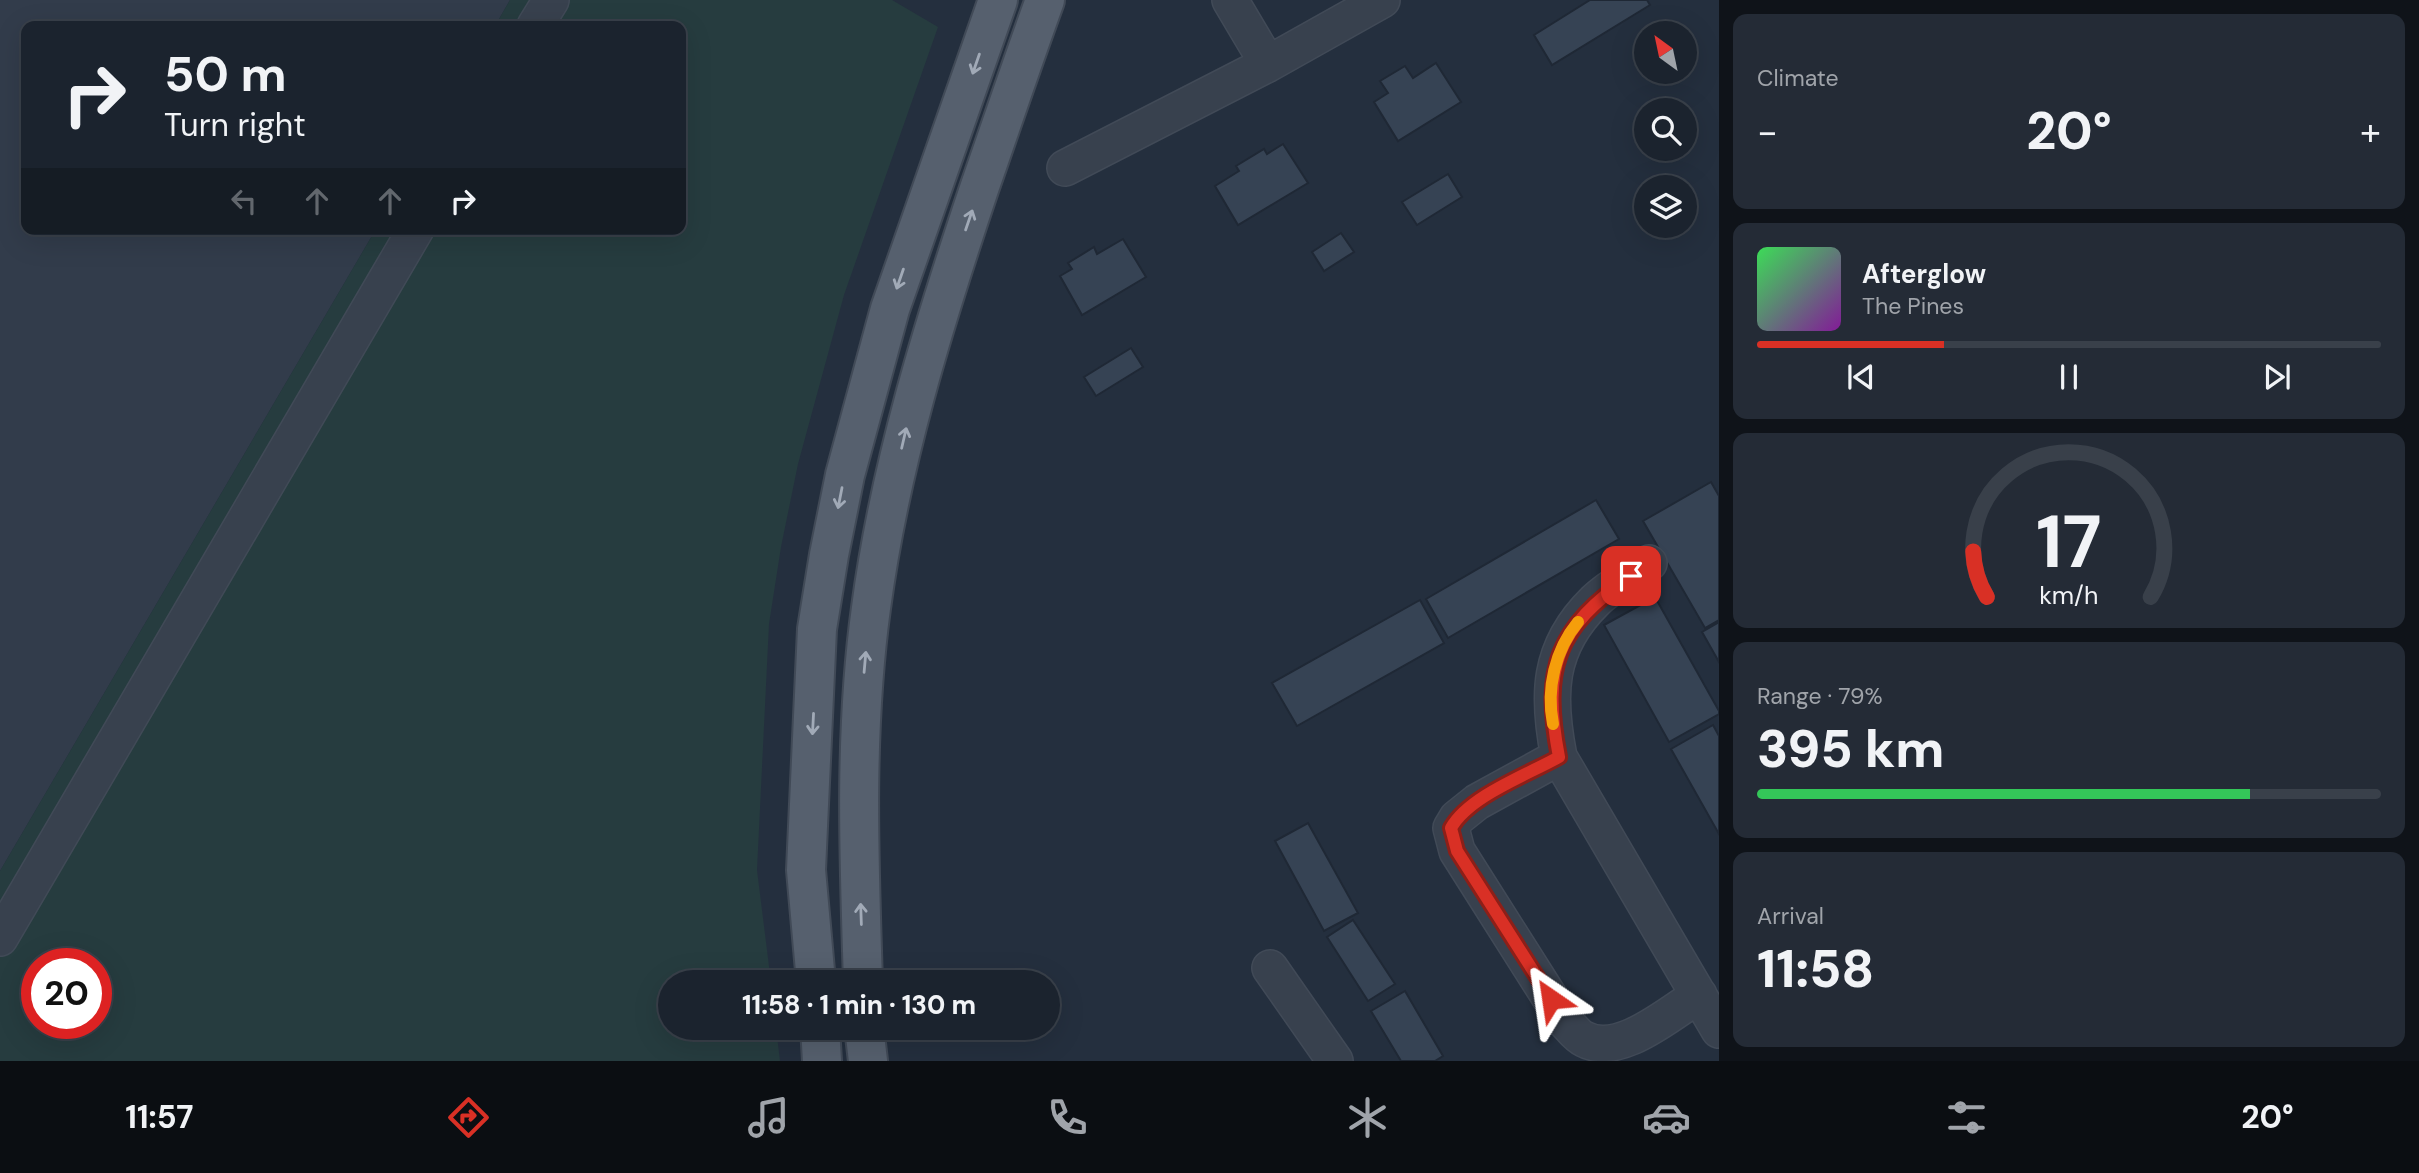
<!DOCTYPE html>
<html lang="en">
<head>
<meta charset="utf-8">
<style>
  body { margin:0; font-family:"DM Sans",sans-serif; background:#242b36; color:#f1f3f6; height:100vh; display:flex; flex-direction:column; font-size:26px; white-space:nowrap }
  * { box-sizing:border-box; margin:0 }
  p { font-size:23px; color:#a0a4aa }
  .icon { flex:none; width:38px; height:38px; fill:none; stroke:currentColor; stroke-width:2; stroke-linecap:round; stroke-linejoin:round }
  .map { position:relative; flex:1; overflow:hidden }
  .drawer { display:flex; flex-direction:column; gap:14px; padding:14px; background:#0f1319; width:700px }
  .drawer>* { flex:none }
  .hud { position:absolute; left:21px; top:21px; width:665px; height:214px; border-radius:14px; box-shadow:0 7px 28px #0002,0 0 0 2px #39404a; background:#1b232e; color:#f1f3f6; overflow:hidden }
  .needle { width:46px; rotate:327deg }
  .buttons { position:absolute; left:1634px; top:21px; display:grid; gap:14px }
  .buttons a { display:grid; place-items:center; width:63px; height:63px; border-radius:50%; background:#1b232e; box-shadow:0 7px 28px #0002,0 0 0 2px #39404a; font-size:35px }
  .speed { position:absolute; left:21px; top:948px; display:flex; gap:14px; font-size:35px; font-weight:700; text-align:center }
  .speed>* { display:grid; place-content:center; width:91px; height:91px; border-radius:50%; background:#1b232e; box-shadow:0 7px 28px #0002,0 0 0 2px #39404a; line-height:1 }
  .speed .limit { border:10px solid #d22; background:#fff; color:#111 }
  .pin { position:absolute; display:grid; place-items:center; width:60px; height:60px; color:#fff; margin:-30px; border-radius:14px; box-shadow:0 4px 10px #0006 }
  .me { position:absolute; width:77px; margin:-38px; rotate:328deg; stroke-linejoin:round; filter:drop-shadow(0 0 5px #0008) }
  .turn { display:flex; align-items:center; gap:24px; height:147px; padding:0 28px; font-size:32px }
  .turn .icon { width:91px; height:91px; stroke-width:2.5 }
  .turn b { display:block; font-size:49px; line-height:60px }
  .lanes { display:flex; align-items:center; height:66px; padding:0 28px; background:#0003; justify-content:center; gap:35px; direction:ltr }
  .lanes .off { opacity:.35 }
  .big { font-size:52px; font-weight:800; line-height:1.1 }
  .drawer .tile { flex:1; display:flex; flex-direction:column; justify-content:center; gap:10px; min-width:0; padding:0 24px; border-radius:14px; background:#242b36 }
  .drawer .dial { align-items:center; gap:0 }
  .dial svg { height:182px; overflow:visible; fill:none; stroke:#39404a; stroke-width:7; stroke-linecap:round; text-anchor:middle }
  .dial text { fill:#f1f3f6; stroke:none }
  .song { display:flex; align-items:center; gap:21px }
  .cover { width:84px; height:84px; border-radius:10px; background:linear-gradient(135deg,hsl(130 70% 55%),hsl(290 70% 35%)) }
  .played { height:7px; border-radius:4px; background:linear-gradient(90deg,#d93025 30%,#39404a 30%) }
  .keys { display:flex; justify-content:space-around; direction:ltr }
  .heat { display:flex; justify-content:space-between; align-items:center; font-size:38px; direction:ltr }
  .charge { height:10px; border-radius:5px; background:linear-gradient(90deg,#34c759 79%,#39404a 0) }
  .trip { position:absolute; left:658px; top:970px; width:402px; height:70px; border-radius:35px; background:#1b232e; box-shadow:0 7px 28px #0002,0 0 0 2px #39404a; font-weight:800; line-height:70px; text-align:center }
  .tabs { display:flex; height:112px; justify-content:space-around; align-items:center; background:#0b0e12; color:#a0a4aa }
  .tabs .icon { width:49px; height:49px }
  .tabs .current { color:#d93025 }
  .tabs b { font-size:32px; color:#f1f3f6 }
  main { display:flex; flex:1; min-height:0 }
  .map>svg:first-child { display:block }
  .airport { fill:#323c4b }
  .green { fill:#263c3f; fill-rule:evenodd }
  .building { fill:#364354; stroke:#1f2835; stroke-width:2 }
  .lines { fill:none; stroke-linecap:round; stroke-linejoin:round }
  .minor-casing { stroke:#414a57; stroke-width:38 }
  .major-casing { stroke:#414a57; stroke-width:42 }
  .minor { stroke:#38414e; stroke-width:35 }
  .major { stroke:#56606e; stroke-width:38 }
  .oneway { stroke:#a1aab7 }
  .route-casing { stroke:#8d1f18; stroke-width:18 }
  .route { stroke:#d93025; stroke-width:12 }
  .slow { stroke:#f59e0b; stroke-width:12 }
</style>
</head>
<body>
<main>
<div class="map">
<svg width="1719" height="1061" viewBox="0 0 1719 1061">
  <rect width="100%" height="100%" fill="#242f3e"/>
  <path class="airport" d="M0,0h510l-15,26h-469v203h350l-376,642z"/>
  <path class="green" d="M510,0h382l46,27 -94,268 -46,169 -17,83 -12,77 -12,246 14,112h-101v45h106l4,34h-780v-190l376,-642h305v-203h-186zM37,964h59v60h-59z"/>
  <path class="building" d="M1590,0h57l3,5 -98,60 -18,-30z
    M1436,63l25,39 -63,39 -24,-39 14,-9 -8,-12 25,-15 8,12z
    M1283,144l25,39 -70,42 -23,-39 24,-15 -3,-5 28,-17 3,5z
    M1448,174l14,23 -45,28 -15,-23z
    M1341,233l13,19 -30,19 -12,-19z
    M1123,239l23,38 -64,38 -22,-39 12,-7 -4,-6 26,-16 3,7z
    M1131,348l12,19 -47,29 -12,-19z
    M1711,482l8,14v124l-14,8 -62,-107z
    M1596,500l23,39 -171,99 -22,-39z
    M1655,597l64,114v3l-50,28 -65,-117z
    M1420,600l24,43 -147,83 -25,-43z
    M1719,622v40l-17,-30z
    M1713,725l6,11v98l-48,-85z
    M1308,823l50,90 -34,18 -49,-90z
    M1353,920l42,64 -27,17 -41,-64z
    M1405,991l38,65 -8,5h-34l-30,-50z"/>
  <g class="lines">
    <g class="minor-casing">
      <path id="minor" d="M1230,0l38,64
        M535,26l16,-26
        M1065,168l203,-104 114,-64
        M1649,563c-17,12 -39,23 -54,38 -48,47 -48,95 -36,156l160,273
        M1559,757l-82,45 -20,16 -6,10 6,23 107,169c6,6 13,16 20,19 35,19 86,-26 115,-44
        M0,938l416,-709
        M1270,968l65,93"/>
    </g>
    <g class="major-casing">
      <path id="major" d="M816,982l-10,-112 11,-241 12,-74 16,-80 45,-166 108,-309
        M863,982c-4,-125 -9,-250 8,-374 19,-143 62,-282 108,-419 22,-63 43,-126 66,-189
        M820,1027l2,34
        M864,1027l4,34"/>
    </g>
    <use href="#minor" class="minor"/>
    <use href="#major" class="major"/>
  </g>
  <defs><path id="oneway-shaft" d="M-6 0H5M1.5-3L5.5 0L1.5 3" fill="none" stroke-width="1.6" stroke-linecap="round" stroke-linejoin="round" transform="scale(1.75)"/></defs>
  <g class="oneway">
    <use href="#oneway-shaft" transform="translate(976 64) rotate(109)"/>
    <use href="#oneway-shaft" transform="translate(969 220) rotate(-71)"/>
    <use href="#oneway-shaft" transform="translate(900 279) rotate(109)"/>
    <use href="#oneway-shaft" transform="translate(904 438) rotate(-77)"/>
    <use href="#oneway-shaft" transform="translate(840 498) rotate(101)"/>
    <use href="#oneway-shaft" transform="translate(865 662) rotate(-85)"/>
    <use href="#oneway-shaft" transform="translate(813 724) rotate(93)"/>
    <use href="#oneway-shaft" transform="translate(861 914) rotate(-92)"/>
  </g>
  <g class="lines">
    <g class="route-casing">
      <path id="route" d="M1551,999l-94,-148 -6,-23c18,-32 76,-53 108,-71 -17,-89 -3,-129 72,-181"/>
    </g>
    <use href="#route" class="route"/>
    <path class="slow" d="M1553,724c-7,-35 2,-74 25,-102"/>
  </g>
</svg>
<div class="buttons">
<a><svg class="needle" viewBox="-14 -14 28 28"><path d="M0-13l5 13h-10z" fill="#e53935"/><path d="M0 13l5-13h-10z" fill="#a0a4aa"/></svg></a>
<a><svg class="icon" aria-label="search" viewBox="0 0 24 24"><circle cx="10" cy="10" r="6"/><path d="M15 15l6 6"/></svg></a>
<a><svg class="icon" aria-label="layers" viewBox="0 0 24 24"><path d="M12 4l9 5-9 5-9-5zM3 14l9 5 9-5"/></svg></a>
</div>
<div class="speed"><div class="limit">20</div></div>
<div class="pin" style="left:1631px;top:576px;background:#d93025"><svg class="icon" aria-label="arrive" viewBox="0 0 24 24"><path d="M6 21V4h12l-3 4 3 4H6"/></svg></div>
<svg class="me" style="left:1551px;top:999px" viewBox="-20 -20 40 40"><path d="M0-17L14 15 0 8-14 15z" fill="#d93025" stroke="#fff" stroke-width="4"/></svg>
<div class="trip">11:58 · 1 min · 130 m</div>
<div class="hud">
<div class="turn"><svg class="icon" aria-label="right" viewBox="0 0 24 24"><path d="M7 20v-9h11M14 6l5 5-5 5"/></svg><div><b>50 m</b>Turn right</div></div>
<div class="lanes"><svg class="icon off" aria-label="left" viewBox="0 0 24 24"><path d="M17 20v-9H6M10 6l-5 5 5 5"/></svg><svg class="icon off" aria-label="ahead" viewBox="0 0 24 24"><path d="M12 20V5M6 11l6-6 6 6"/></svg><svg class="icon off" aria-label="ahead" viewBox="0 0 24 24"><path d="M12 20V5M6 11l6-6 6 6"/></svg><svg class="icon" aria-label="right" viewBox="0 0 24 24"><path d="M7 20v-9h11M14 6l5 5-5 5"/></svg></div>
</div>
</div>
<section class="drawer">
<div class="tile"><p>Climate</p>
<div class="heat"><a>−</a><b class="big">20°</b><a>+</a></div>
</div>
<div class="tile">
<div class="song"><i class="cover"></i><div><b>Afterglow</b><p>The Pines</p></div></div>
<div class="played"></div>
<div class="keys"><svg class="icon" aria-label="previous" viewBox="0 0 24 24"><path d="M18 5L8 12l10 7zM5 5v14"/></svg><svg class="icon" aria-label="pause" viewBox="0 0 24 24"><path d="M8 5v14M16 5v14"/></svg><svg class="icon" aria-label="next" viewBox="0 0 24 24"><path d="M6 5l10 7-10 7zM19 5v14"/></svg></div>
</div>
<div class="tile dial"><svg viewBox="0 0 100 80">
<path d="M14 69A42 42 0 1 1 86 69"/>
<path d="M14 69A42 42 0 0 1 8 49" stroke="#d93025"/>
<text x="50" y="56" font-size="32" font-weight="700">17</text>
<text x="50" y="72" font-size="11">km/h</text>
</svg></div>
<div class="tile"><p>Range · 79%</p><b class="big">395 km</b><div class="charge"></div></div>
<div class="tile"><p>Arrival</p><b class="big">11:58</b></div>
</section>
</main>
<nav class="tabs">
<b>11:57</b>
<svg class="icon current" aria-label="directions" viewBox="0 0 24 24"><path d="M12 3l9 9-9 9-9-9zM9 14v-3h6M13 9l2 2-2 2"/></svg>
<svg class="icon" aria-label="music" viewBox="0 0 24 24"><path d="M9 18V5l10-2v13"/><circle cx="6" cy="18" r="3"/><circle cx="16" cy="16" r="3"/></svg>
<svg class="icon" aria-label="phone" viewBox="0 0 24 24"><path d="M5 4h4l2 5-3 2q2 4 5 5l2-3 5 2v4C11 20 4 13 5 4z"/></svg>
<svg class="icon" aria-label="climate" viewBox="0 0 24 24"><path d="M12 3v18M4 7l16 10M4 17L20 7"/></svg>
<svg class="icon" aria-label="car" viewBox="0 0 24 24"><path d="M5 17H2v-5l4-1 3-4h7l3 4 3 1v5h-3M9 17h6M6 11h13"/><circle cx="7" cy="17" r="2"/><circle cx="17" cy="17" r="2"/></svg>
<svg class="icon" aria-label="filters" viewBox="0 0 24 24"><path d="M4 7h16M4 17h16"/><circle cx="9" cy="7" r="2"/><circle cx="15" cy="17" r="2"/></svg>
<b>20°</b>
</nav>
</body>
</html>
